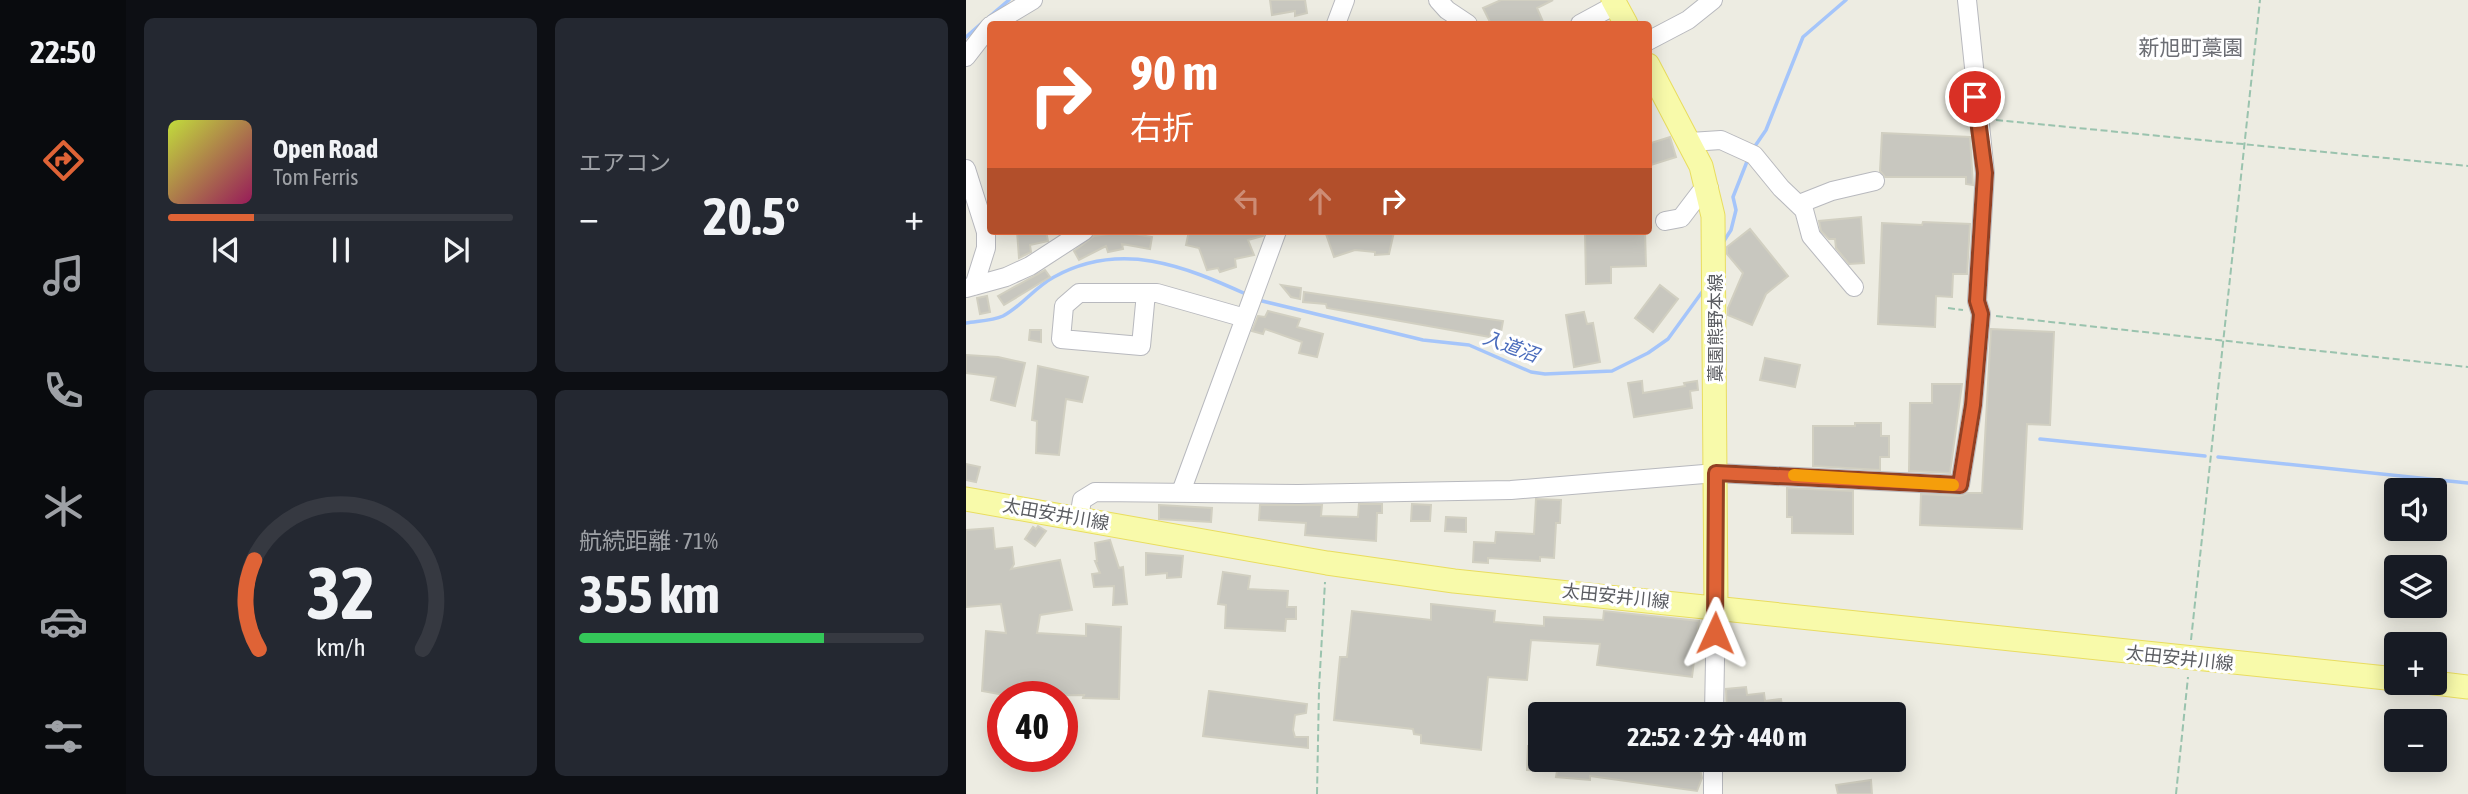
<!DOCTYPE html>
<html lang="ja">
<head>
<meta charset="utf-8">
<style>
  body { margin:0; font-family:"Asap Condensed","Noto Sans JP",sans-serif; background:#242831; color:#f1f3f6; height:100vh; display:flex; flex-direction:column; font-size:26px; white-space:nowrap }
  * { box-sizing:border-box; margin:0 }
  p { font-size:23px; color:#9ea1a6 }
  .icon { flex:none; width:38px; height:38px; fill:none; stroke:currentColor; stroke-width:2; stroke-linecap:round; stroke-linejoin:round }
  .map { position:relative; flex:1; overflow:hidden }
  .panel { display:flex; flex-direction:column; gap:18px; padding:18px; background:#0d0f14; width:840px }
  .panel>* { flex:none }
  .guide { position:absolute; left:21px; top:21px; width:665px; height:214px; border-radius:7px; box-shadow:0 4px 18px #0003; background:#df6336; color:#fff; overflow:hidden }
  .fabs { position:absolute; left:1418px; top:478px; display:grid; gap:14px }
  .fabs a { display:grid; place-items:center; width:63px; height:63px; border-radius:7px; background:#171b24; box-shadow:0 4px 18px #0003; font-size:35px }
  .speed { position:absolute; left:21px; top:681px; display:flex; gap:14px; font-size:35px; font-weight:700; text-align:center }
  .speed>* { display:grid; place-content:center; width:91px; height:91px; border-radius:50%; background:#171b24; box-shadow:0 4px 18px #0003; line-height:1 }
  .speed .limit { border:10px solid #d22; background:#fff; color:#111 }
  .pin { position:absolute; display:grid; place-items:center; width:60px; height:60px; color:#fff; margin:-30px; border:4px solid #fff; border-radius:50%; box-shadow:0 2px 7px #0007 }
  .me { position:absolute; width:77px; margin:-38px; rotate:1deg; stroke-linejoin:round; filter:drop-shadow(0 0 5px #0008) }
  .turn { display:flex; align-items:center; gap:24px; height:147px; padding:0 28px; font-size:32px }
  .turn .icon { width:91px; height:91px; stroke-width:2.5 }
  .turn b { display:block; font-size:49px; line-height:60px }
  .lanes { display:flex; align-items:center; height:66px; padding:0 28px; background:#0003; justify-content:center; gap:35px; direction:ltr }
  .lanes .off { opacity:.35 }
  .big { font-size:52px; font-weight:700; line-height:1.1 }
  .panel .card { flex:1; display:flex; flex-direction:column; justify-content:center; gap:10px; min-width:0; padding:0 24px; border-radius:10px; background:#242831 }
  .panel .dial { align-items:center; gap:0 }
  .dial svg { height:182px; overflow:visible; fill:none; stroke:#363941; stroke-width:7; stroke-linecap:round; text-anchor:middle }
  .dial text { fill:#f1f3f6; stroke:none }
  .song { display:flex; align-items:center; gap:21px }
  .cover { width:84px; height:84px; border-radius:10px; background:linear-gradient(135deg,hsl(70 70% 55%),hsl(330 70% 35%)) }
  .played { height:7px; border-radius:4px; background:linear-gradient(90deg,#df6336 25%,#363941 25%) }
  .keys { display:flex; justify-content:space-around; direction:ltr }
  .heat { display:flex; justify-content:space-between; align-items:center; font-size:38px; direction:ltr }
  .charge { height:10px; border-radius:5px; background:linear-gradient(90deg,#34c759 71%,#363941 0) }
  .panel .tiles { flex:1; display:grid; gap:18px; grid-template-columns:repeat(2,1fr) }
  .trip { position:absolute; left:562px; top:702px; width:378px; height:70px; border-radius:7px; background:#171b24; box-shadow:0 4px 18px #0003; font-weight:700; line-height:70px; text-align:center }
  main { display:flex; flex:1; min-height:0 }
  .tab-bar { display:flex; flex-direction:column; width:126px; justify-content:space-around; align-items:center; background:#090b0e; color:#9ea1a6 }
  .tab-bar .icon { width:49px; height:49px }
  .tab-bar .selected { color:#df6336 }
  .tab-bar b { font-size:32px; color:#f1f3f6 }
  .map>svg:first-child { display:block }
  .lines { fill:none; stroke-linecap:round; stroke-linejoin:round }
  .stream { stroke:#a5c5fa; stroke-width:3.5 }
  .building { fill:#c8c7bf; stroke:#d1cfc1; stroke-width:2 }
  .minor-casing { stroke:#b8b9be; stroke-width:20 }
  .major-casing { stroke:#e9dd5f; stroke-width:25 }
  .path { stroke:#9ac3ae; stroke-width:2; stroke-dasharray:7 3.5; stroke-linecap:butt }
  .minor { stroke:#fff; stroke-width:18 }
  .major { stroke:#f8faaa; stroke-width:23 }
  .route-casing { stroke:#914023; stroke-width:18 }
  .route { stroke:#df6336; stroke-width:12 }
  .slow { stroke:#f59e0b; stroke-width:12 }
  .labels { text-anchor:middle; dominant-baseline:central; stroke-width:6; stroke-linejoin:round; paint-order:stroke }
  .street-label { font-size:18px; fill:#5b5d62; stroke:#fff }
  .water-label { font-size:19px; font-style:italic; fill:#496bbc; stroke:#fff }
  .quarter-label { font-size:21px; fill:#6c6e74; stroke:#fff }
</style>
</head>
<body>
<main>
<nav class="tab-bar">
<b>22:50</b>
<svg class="icon selected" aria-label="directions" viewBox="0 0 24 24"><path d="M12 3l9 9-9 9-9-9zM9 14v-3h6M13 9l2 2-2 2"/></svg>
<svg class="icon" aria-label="music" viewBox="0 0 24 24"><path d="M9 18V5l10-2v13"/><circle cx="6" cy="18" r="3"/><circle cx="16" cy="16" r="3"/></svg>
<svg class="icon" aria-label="phone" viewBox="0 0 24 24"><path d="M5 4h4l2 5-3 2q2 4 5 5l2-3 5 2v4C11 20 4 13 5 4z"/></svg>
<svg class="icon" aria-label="climate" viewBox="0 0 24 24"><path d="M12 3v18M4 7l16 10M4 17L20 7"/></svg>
<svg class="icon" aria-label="car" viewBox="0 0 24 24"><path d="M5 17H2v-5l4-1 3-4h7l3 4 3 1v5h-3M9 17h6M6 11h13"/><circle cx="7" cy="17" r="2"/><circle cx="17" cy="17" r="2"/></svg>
<svg class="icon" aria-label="filters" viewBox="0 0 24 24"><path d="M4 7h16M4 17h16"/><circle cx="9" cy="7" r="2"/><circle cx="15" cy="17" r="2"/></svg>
</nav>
<section class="panel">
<div class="tiles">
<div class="card">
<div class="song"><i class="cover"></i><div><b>Open Road</b><p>Tom Ferris</p></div></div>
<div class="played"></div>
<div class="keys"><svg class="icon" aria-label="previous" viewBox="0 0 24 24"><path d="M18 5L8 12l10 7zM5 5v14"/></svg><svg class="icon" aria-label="pause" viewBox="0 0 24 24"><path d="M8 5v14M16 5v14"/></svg><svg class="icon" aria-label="next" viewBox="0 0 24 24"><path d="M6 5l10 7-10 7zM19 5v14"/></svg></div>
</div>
<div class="card"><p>エアコン</p>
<div class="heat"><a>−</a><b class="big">20.5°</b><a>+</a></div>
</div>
<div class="card dial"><svg viewBox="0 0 100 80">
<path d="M14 69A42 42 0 1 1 86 69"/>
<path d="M14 69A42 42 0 0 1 12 30" stroke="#df6336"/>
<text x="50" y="56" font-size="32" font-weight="700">32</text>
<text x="50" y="72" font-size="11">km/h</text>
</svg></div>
<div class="card"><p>航続距離 · 71%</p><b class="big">355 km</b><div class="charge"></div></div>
</div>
</section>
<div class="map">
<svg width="1502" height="794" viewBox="0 0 1502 794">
  <rect width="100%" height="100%" fill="#edece2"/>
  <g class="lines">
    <path class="stream" d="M23,17l20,-17
      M0,37l17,-15
      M787,149l13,-19 37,-93 43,-37
      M756,244l9,-14 5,-20 -3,-13 15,-38
      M292,300l165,40 46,5 62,27 14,2 67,-3 36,-18 20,-14 37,-51
      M0,323c11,-2 26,-2 37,-7 19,-10 32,-29 51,-39 67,-37 130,-11 194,18
      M1074,439l165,17
      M1252,457l250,26"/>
  </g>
  <path class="building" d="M304,0h35l2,13 -12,3v-5l-23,4z
    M535,0h52l-16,8 7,16h-53l-8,-16z
    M916,133l88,4 3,48 -7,-1v-7h-81l-5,-6z
    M704,137l6,20 -28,9v-22z
    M895,217l3,46 -15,1 -13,-16 -1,-9h-6l-8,-8 -2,-10z
    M957,222l47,2 -3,50h-14l-1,23 -16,-1 -1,31 -57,-3 4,-101 40,2z
    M784,229l38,47 -22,18 -14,31 -24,-10v-7l15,-35 -16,-19v-7z
    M51,231h29l2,10 -18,4 1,7 -12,6z
    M223,231h76l-2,5 -15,4 6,15 -19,4 1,8 -16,5 -2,-4 -11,2 -8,-22 -13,-3z
    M359,231l59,2 10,-1 -5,22 -14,1v-3l-20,-2 -21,7z
    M619,231h60l1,35 -35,1v16l-25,1z
    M156,232l30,5 -2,12 -28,-5 1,5 -15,3 -2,-6 -27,14 -5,-9 20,-15z
    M79,270l5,7 -46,28 -6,-9z
    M315,285l20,3 -1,11 -9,-2z
    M694,285l18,14 -25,33 -18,-14z
    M338,292l20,3 179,26 -2,11 -10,-2 -1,7 -163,-29 -1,-4 -23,-2z
    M21,296l3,16 -10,2 -3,-16z
    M302,311l32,8 -3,8 26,7 -6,23 -18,-4 3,-11 -37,-13 -2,5 -11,-3 6,-15 7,1z
    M618,312l3,12 6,-1 7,39 -26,5 -8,-52z
    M1025,329l63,3 -4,93 -23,-1 -5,105 -102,-4 1,-31 38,2 9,-3h14z
    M64,330h11v12l-12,-2z
    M0,355l32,2 27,6 -10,43 -24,-6 5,-23 -30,-4z
    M799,358l35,7 -5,22 -35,-7z
    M72,366l50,11 -6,25 -16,-3 -7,56 -23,-2 1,-32 -5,-1z
    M676,381l1,12 42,-7 -1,-3 13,-2 1,9 -8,1 2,17 -58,9 -6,-34z
    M966,384h30l-12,89 -41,-2 1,-68h22z
    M889,423h26v13h8v21h-9v13l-67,-4v-40h42z
    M0,464l14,3 -4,15 -10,-2z
    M821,488l66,3v43l-61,-1v-16h-5z
    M570,499l25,1 -1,23h-4l-2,35 -14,-1v4l-52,-3v5l-15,-1 1,-20 21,1 1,-11 38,2z
    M393,504h23v9h-5l-1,28 -71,-6 1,-12 -47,-3 1,-15h62l-1,11 37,1z
    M446,504l19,1 -1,16h-19z
    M193,505l53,3 -1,14 -52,-3z
    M480,517l20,1v14l-21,-1z
    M72,526l8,5 -11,15 -10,-7 8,-12 3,2z
    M27,528l2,21 17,-2 2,17 -3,5 49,-9 12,50 -32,5 -3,18 49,3v-12l35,3 -2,72 -36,-1 1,-3 -74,1 -28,-5 4,-60 20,2 -5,-29 -35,3v-77z
    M144,540l9,28 4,-1 4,37 -14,1 1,-19 -20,1 -2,-13 8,-1 -5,-12h2l-2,-18z
    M180,553l37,3 -2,21 -14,1v-5l-21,2z
    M257,572l27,4 -2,13 40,2 -1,16h9v12h-10l-1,12 -60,-3 1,-23 -8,-1z
    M465,604l64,7 -1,11 50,4v-9l59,3 1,-9 95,10 -7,56 -95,-12 3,-21 -69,-4 -4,40 -39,-3 -7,73 -60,-7v-8l-7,-1 -1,-5 -79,-9 6,-63h7l5,-46 79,9z
    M780,687l1,8 17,-2 1,8 16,-2 2,15h-56l-1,-25z
    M243,691l98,13 -1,9 -11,2 -2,15 2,7h13v11l-105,-12z
    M562,746l12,1v13l137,2 -1,6 24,2 2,8 -5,13 -107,-15v4l-34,-3 1,-6 -30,-1z
    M830,760h19v9h-18z
    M905,780l1,14h-34l-2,-9z"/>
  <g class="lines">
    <g class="minor-casing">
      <path id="minor" d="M472,0l9,10 21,14
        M27,24l40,-24
        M370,24l9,-24
        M614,24l35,-19
        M682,41l40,-21 25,-20
        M0,57l24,-31
        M724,142l31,-2 33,15 27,33 23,22 7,26 43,51
        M0,169l20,63v16l-12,38
        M833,204l33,-13 43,-10
        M699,221l16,-3 19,-25 9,-5
        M0,288l40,-11 24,-11 54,-35
        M180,293l-5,53 -80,-7 3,-33 15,-13h78l88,25
        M215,492l96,-261
        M113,518l3,-18 13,-8 203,2 213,-4 205,-17 244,12 13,-80 8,-91 -4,-13 8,-128 -18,-173
        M748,714l2,-108
        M747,794v-34"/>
    </g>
    <g class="major-casing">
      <path id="major" d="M647,0l13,24
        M682,65l53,101 12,50 3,390
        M0,499l361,64 127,18 942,98
        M1460,682l42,5"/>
    </g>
    <path class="path" d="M1030,120l472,46
      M982,308l15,2
      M1030,316l472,51
      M1225,640l69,-640
      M351,794l2,-105 6,-107
      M1210,794l12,-117"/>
    <use href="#minor" class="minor"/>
    <use href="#major" class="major"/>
  </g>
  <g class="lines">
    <g class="route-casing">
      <path id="route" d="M749,633l1,-160 244,12 13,-80 8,-91 -4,-13 8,-128 -10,-76"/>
    </g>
    <use href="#route" class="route"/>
    <path class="slow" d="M828,475l159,10"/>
  </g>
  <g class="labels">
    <g class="street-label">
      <text transform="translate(749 328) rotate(-90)">藁園熊野本線</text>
      <text transform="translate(90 514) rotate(10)">太田安井川線</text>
      <text transform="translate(650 596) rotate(6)">太田安井川線</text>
      <text transform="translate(1214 658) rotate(6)">太田安井川線</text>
    </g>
    <g class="water-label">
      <text transform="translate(545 346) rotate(20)">入道沼</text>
    </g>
    <g class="quarter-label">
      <text x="1225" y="47">新旭町藁園</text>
    </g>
  </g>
</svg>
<div class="fabs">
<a><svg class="icon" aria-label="sound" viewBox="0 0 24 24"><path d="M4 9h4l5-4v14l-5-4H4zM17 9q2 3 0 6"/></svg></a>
<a><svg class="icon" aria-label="layers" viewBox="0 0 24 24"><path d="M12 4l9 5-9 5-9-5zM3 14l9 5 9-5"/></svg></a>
<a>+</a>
<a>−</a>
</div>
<div class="speed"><div class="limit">40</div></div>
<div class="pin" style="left:1009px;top:97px;background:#d93025"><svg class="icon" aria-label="arrive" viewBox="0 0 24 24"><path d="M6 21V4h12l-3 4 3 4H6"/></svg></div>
<svg class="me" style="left:749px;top:633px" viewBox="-20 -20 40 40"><path d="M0-17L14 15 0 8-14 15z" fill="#df6336" stroke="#fff" stroke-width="4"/></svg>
<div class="trip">22:52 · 2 分 · 440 m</div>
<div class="guide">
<div class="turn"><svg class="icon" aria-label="right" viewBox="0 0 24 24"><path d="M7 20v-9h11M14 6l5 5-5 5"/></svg><div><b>90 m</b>右折</div></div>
<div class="lanes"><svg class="icon off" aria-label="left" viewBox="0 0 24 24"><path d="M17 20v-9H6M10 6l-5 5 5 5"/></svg><svg class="icon off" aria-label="ahead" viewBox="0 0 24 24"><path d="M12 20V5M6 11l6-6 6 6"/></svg><svg class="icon" aria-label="right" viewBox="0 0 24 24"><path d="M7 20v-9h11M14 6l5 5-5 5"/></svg></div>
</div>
</div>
</main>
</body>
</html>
